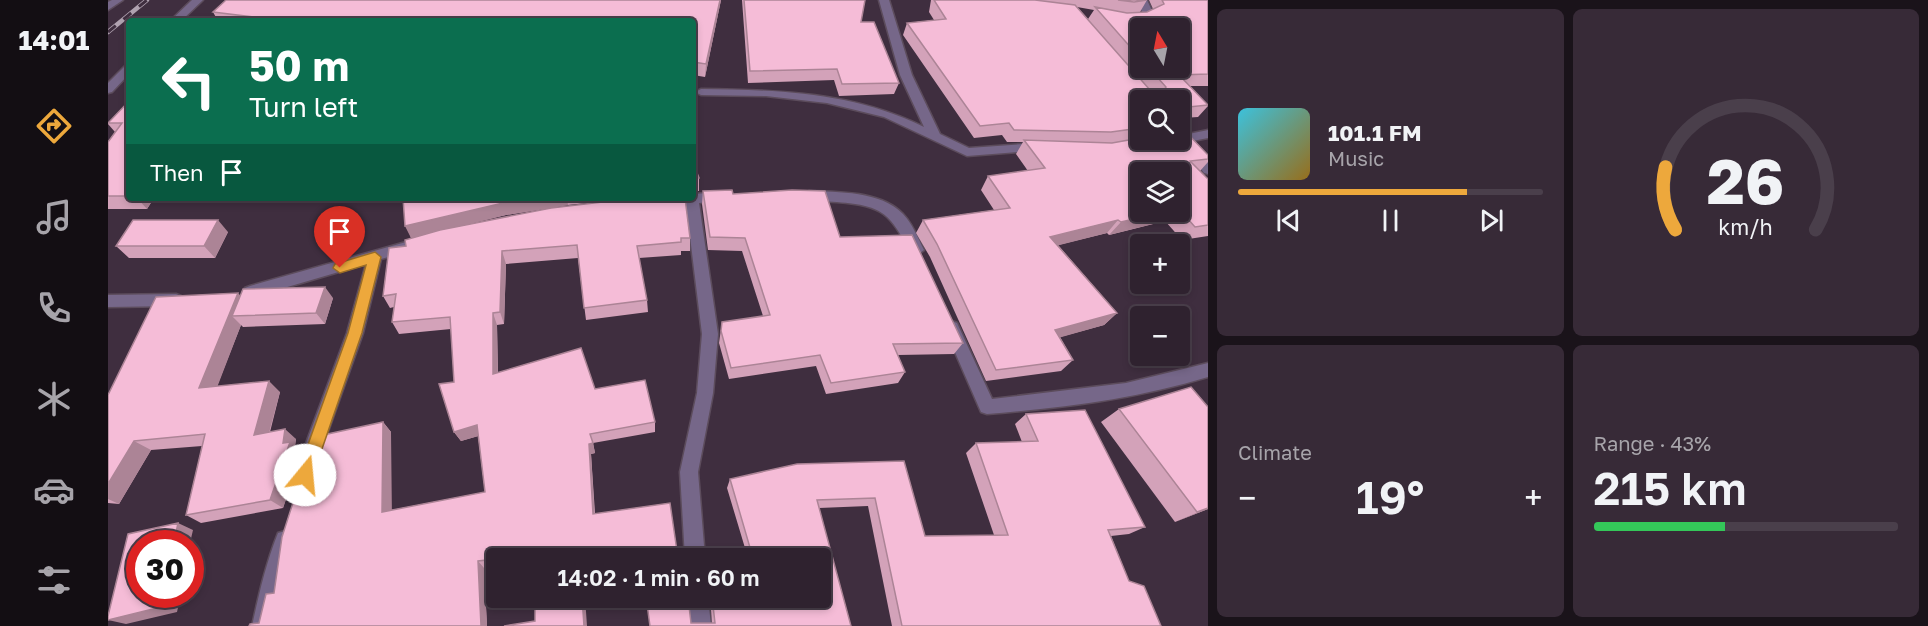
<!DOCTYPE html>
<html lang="en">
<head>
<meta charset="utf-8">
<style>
  body { margin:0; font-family:"Golos Text",sans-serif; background:#372a37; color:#f1f3f6; height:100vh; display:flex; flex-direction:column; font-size:22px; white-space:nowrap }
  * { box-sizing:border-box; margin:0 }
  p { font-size:20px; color:#a7a4aa }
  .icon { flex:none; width:33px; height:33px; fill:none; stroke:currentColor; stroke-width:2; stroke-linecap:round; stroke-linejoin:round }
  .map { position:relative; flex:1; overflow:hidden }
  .details { display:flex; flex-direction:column; gap:9px; padding:9px; background:#1a131a; width:720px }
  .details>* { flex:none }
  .top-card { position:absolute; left:18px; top:18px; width:570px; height:183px; border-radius:6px; box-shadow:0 3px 9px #0003,0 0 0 2px #4a3f4b; background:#0b6e4f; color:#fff; overflow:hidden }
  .needle { width:39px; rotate:350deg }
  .buttons { position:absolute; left:1022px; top:18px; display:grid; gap:12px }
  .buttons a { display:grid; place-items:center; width:60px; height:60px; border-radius:6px; background:#2f222f; box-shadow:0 3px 9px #0003,0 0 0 2px #4a3f4b; font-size:30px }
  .speed { position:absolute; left:18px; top:530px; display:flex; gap:12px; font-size:30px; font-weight:700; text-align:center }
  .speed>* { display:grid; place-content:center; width:78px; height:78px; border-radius:50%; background:#2f222f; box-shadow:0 3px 9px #0003,0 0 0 2px #4a3f4b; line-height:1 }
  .speed .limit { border:9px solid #d22; background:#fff; color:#111 }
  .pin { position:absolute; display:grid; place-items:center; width:51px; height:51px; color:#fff; margin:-62px -26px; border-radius:50% 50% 50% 0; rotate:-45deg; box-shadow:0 0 6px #0007 }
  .pin .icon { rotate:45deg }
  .me { position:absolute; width:66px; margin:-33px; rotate:17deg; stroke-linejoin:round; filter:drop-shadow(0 0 4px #0008) }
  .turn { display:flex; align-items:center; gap:21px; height:126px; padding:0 24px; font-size:27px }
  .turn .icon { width:78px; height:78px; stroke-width:2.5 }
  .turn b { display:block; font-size:42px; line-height:51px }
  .then { display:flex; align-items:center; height:57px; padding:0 24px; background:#0003; gap:12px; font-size:22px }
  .big { font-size:45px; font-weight:600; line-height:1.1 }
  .details .tile { flex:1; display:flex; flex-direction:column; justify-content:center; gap:9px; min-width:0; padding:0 21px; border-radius:9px; background:#372a37 }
  .details .dial { align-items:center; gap:0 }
  .dial svg { height:156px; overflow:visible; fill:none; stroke:#4a3f4b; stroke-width:7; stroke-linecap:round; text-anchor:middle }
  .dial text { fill:#f1f3f6; stroke:none }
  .song { display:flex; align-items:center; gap:18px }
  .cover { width:72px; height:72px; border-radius:9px; background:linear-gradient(135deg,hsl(190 70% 55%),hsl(40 70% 35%)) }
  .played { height:6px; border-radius:3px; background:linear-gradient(90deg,#eda83c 75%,#4a3f4b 75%) }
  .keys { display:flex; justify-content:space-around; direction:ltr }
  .heat { display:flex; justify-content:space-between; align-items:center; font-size:33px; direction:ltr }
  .charge { height:9px; border-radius:4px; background:linear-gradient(90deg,#34c759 43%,#4a3f4b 0) }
  .details .tiles { flex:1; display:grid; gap:9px; grid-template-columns:repeat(2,1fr) }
  .trip { position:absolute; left:378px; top:548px; width:345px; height:60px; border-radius:6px; background:#2f222f; box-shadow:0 3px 9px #0003,0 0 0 2px #4a3f4b; font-weight:600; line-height:60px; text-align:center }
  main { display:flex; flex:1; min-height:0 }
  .tabs { display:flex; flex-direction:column; width:108px; justify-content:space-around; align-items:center; background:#130e13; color:#a7a4aa }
  .tabs .icon { width:42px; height:42px }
  .tabs .current { color:#eda83c }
  .tabs b { font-size:27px; color:#f1f3f6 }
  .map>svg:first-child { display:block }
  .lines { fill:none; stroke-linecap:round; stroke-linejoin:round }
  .minor-casing { stroke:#5c4c5c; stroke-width:3 }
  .minor { fill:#766789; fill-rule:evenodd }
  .rail-casing { stroke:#b0a2b0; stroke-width:4.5 }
  .rail { stroke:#3f2e3f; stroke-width:3; stroke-dasharray:10; stroke-linecap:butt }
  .wall { fill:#d3a2b9; fill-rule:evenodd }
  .shaded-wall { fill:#ac8496 }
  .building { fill:#f5bcd7; stroke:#ac8496; stroke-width:1.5 }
  .route { fill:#eda83c; stroke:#9a6d27; stroke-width:1.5 }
</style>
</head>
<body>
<main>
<nav class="tabs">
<b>14:01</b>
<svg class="icon current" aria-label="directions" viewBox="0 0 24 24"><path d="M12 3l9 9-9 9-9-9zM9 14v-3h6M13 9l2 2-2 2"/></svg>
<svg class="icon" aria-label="music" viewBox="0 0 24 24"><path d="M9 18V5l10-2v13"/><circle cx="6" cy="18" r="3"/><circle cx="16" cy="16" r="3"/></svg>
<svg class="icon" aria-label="phone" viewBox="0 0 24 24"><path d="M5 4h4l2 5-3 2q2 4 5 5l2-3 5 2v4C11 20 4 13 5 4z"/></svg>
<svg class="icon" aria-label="climate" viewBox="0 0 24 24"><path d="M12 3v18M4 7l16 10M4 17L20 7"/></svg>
<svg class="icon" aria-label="car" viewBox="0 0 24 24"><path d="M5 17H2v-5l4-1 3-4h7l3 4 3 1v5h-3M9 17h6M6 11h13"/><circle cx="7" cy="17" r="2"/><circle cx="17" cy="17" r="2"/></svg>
<svg class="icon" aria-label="filters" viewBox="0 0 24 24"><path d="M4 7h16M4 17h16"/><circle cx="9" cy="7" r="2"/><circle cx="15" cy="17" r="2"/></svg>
</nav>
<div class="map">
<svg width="1100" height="626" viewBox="0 0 1100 626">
  <rect width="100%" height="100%" fill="#3f2e3f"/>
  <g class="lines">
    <g class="minor-casing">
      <path id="minor" d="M4,0h11l-15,10v-8z
        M84,0h11l-22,21h-11z
        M771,0h10l23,75 28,59 29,14 69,-5 4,1v6l-75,6 -83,-39 -57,-14 -61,-7 -65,-1 -6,-3 6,-3c79,1 151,3 223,38l-24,-52z
        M1029,0h10l7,15c-6,6 -16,8 -24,6v-4l13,-3z
        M21,65v9l-17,18 -4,1v-10l17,-17z
        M1100,130v8l-36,7 -6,-4 13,-1v-4z
        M1084,147l4,1 12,14v12l-4,-1 -18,-22z
        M701,191c29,1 72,0 94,23 9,9 15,24 21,36l-7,5 -5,-1c-23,-40 -26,-48 -75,-52 -11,-1 -22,0 -33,-3l-2,-3z
        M614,192l5,2 2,3 -2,3 -28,3 19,131 -5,59 -15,79 7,86h-20l-5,-86 17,-79 5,-59 -16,-130 -21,2 -7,-5 2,-3h33v-4z
        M298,242l7,5 -2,4 -30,8 -18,74 -43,121 -3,6 -6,2 -6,-2 -3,-6 45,-121 19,-69 -116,34 -5,-2 -2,-4 2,-4 5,-2z
        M68,294l5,2 2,4 -2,4 -5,2 -68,1v-12z
        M844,321l5,2 35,76 134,-16 82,-20v14c-72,22 -146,31 -221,37l-6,-2 -37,-85 3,-4z
        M177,531l7,2 2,7 -12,39 -10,47h-20c7,-32 14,-63 26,-93z
        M580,597h20l3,29h-20z"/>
    </g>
    <use href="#minor" class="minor"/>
    <g class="rail-casing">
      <path id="rail" d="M0,32l39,-32"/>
    </g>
    <use href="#rail" class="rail"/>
  </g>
  <path class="wall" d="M613,0l-16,77 -12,-2v-54h-475l-5,-9z
    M634,0h123l-4,22 38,61 -5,11 -55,2 -5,-16 -86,3z
    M823,0h216l-7,12h7l6,-3 -4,-9h59v86h-18l18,20 -10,11 -15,1 4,7 -6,7 27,23v7l-8,9 8,8v57l-26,4 -17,-19 -56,14 -2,-2 -49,12 59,68 -13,12 -44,12 13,23 -12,11 -75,10 -56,-124 -14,-24 7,-13 71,-10 -13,-20 7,-14 40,-5 -12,-17 7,-12h-16l-5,-7 -28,3 -71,-103 4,-12 27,-3 -5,-8zM969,7l17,3 -6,9zM1032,28l39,40h-39zM1032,100h39v40h-39zM1071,172v40h-39z
    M21,101v97h25l-7,11h-39v-67l7,-10 -7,-8v-1z
    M585,163l6,15v13h-6z
    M595,191l30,3 107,43 123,106 -9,11 -56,1 7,17 -7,11 -72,11 -10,-28 -87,13 -10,-36 3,-21 41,-6 -21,-65 -34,-1 -6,-46z
    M191,198h22l-4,3z
    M295,198h230l-65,7 -62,10 -50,12 234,11v13h-9v4l-42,3 8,42 1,12 -62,8 -8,-62 -72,6 -2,60 -7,1 1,47 97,17 60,33v10l-62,11 2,10 -4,1 4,59 83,45h-182v9l-12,1 3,58h-238l10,-3 15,-30 109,-171 8,10v78l94,-18 -7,-56 -17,5 -7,-9v-50l-3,-53 -52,5 -7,-12 2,-15 -4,1 -7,-12 23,-50 23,-13 -18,5z
    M120,232l-13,26h-86l-13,-12z
    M132,296l93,2 -8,26 -82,3 -2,-2 -24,61 63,6 -10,40 26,7 -1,7 7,6 -19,56 -82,15 -15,-8 16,-69 -51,4 -32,54 -11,-1v-108z
    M1011,409l89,100 -33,13 -74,-100z
    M918,414l119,113 -16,7 -18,2 18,45 32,45h-269l-24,-120 -49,2 32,118 -160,-3h21l-2,-26h110v-39h-72l-21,-70 3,-9 174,-18 21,75 69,-1 -28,-82 10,-10 46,-1 -7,-18z"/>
  <path class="shaded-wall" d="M612,0h1l-16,77 1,-13z
    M29,198h17l-7,11z
    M423,198h36l1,7 -62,10 -95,23 -6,-12 98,-23z
    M1056,212h11l-10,9 -56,14 12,-13z
    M110,220l10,12 -13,26 -11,-12z
    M1010,220l-11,13 -67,17 10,-13z
    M394,251l4,13 -2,60 -4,-12z
    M217,287l8,11 -8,26 -9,-11z
    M130,293l11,12 -17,11 9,9 -28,73 -14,-10z
    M385,313l4,12 1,59 -5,-10z
    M1009,313l-13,12 -60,17 11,-12z
    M161,381l11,11 -14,52 -12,-9z
    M275,422l8,10 1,88 -10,-8z
    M369,425l5,10 -21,6 -7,-9z
    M177,429l11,10 -1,7 7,6 -19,56 -13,-8z
    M26,441l17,9 -32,54 -11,-5v-15z
    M485,443l2,10 -4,1 4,67 -2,-7 -4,-70z
    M1100,508v1l-33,13z
    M70,523l15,7 -3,13h-16z
    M370,561l6,7 3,58h-6z
    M55,594h18l-4,18 -51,12 -18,-4z
    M474,597h3l2,29h-3z"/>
  <path class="building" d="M118,0h494l-14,64 -13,-2v-41h-408l-72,-9z
    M636,0h121l-4,22h13l25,61 -57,1 -5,-15 -87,2z
    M826,0h101l40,5 75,85h14l2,-3 -17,-19h30v-40h-39v30l-45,-51 32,6 20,-1 17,-8 -2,-4h46v74l-29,1 29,30 -29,3v-8h-39v28l-29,4 -97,-2 -5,-7 -29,3 -73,-103 39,-4z
    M1010,0h29l-13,2z
    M21,101v95h-21v-54l14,-19h-14z
    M1071,114l8,8v3h-8z
    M1077,131l23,24v4l-18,2 18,18v46l-13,2 -16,-18v-37h-39v40h24l-43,10 -3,-2 -68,17 67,76 -62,17 18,30 -77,10 -59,-126 -14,-24 87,-12 -22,-32 57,-8 -21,-28 88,3 28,-5v2h39v-8z
    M585,163l6,15 -6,1z
    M624,190l1,4 59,-4 33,1 15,46 72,-2 51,108 -70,1 12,28 -74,11 -11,-28 -89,13 -10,-37 1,-9 48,-7 -25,-77 -35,-1 -7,-46z
    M295,198h128l-28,5 -98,23z
    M529,198h48l5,40h-9v4l-44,4 10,54 -63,8 -7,-63 -75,6 -2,61 -7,1v61l88,-26 14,41 50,-9 10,42 -65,12 3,9 -4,1 4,70 77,-11 8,55h-144v-2l-23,2h-15v1l-18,2 3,65h-232l1,-2 9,-1 7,-29 8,-1 8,-56 32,-100 69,-15 -1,90 103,-20 -8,-67 -23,7 -15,-48 15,-2 -4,-65 -58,5 4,-28 -13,2 6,-48 17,-2 -1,-6 35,-10 111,-22z
    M25,220h85l-14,26h-88z
    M217,287l-9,26 -84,3 11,-27z
    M130,293l-39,95 70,-7 -15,54 31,-6 -2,14 7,-1 -20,58 -84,15 19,-81 -71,7 -26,43v-89l48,-98z
    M1083,387l17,20v101l-11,4 -78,-103z
    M977,410l60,117 -37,3 21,51 15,5 17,40h-259l-27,-128 -58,2 34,126h-201l-4,-29h42l3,26h24l-3,-26h108v-39h-67l-23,-79 67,-15 107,-3 21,75 83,-1 -32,-92 62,-2 -12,-27z
    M70,523l-4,20h-34v51h23l-2,13 -53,13v-4l20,-82z
    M427,597h47l2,29h-80l31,-5z"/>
  <path class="route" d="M267,252l6,5 -19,76 -49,142 -2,6 -6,2 -6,-2 -2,-6 51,-142 18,-68 -26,8 -7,-5 2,-4z"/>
</svg>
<div class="buttons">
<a><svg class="needle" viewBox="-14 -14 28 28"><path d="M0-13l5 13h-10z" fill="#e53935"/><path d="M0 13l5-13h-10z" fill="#a7a4aa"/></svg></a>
<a><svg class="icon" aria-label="search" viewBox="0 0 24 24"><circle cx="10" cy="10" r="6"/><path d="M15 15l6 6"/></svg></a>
<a><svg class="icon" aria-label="layers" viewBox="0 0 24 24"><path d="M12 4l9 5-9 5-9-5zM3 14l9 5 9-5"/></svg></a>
<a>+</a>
<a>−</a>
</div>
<div class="speed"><div class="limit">30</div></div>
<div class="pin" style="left:232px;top:268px;background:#d93025"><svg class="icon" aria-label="arrive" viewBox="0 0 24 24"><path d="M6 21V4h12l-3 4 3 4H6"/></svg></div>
<svg class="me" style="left:197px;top:475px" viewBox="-20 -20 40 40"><circle r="19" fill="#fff"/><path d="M0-13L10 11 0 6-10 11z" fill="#eda83c"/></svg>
<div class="trip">14:02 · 1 min · 60 m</div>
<div class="top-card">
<div class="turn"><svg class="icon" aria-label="left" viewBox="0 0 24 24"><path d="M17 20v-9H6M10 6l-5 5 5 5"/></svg><div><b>50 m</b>Turn left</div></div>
<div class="then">Then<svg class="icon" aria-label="arrive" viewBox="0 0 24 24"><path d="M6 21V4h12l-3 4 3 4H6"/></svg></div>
</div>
</div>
<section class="details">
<div class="tiles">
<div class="tile">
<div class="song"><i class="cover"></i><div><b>101.1 FM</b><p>Music</p></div></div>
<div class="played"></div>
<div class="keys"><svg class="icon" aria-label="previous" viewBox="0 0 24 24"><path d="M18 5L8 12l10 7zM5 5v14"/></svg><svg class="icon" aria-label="pause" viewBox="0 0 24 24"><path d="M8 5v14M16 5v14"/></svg><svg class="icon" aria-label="next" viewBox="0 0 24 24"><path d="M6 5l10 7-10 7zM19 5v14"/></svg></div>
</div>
<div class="tile dial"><svg viewBox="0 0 100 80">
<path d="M14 69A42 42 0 1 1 86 69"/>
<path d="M14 69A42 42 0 0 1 9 37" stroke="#eda83c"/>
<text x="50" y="56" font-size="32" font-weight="700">26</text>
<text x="50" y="72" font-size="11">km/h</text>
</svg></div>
<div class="tile"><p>Climate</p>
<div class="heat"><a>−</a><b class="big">19°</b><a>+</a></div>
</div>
<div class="tile"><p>Range · 43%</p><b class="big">215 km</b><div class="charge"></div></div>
</div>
</section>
</main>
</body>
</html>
